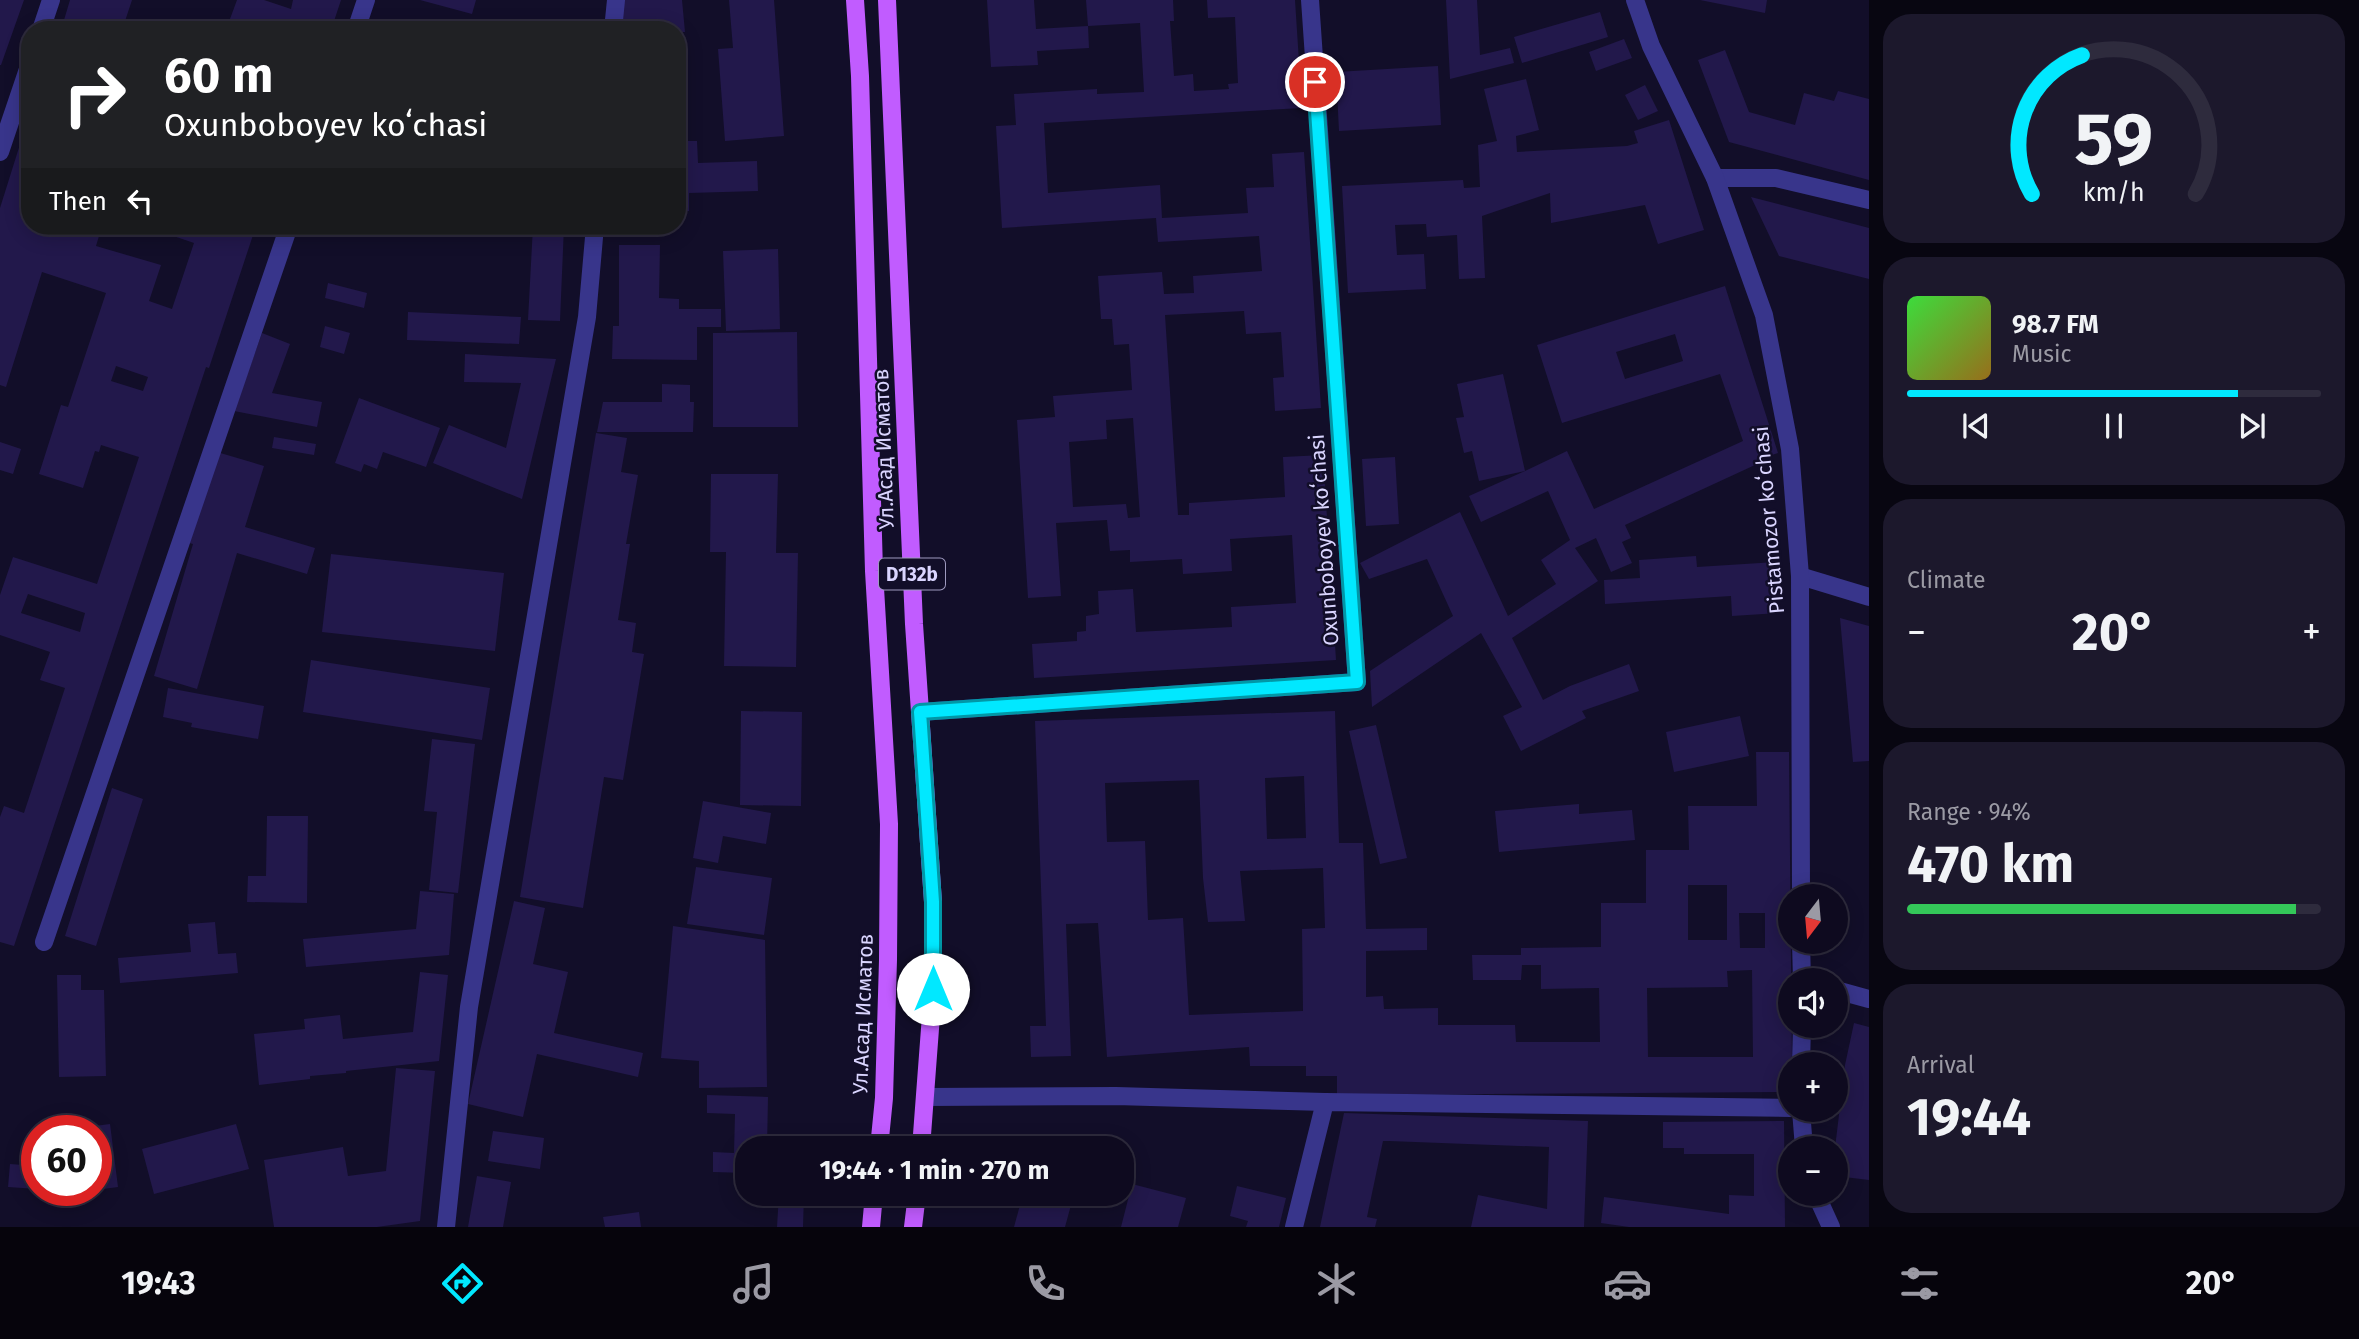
<!DOCTYPE html>
<html lang="en">
<head>
<meta charset="utf-8">
<style>
  body { margin:0; font-family:"Fira Sans",sans-serif; background:#1c182c; color:#f1f3f6; height:100vh; display:flex; flex-direction:column; font-size:26px; white-space:nowrap }
  * { box-sizing:border-box; margin:0 }
  p { font-size:23px; color:#9b9aa4 }
  .icon { flex:none; width:38px; height:38px; fill:none; stroke:currentColor; stroke-width:2; stroke-linecap:round; stroke-linejoin:round }
  .map { position:relative; flex:1; overflow:hidden }
  .sheet { display:flex; flex-direction:column; gap:14px; padding:14px; background:#080611; width:490px }
  .sheet>* { flex:none }
  .guide { position:absolute; left:21px; top:21px; width:665px; height:214px; border-radius:28px; box-shadow:0 4px 18px #0003,0 0 0 2px #2e2b3d; background:#202124; color:#fff; overflow:hidden }
  .needle { width:46px; rotate:196deg }
  .fabs { position:absolute; left:1778px; top:884px; display:grid; gap:14px }
  .fabs a { display:grid; place-items:center; width:70px; height:70px; border-radius:50%; background:#0e0a1f; box-shadow:0 4px 18px #0003,0 0 0 2px #2e2b3d; font-size:35px }
  .speed { position:absolute; left:21px; top:1115px; display:flex; gap:14px; font-size:35px; font-weight:700; text-align:center }
  .speed>* { display:grid; place-content:center; width:91px; height:91px; border-radius:50%; background:#0e0a1f; box-shadow:0 4px 18px #0003,0 0 0 2px #2e2b3d; line-height:1 }
  .speed .limit { border:10px solid #d22; background:#fff; color:#111 }
  .pin { position:absolute; display:grid; place-items:center; width:60px; height:60px; color:#fff; margin:-30px; border:4px solid #fff; border-radius:50%; box-shadow:0 2px 7px #0007 }
  .me { position:absolute; width:77px; margin:-38px; rotate:0deg; stroke-linejoin:round; filter:drop-shadow(0 0 5px #0008) }
  .turn { display:flex; align-items:center; gap:24px; height:147px; padding:0 28px; font-size:32px }
  .turn .icon { width:91px; height:91px; stroke-width:2.5 }
  .turn b { display:block; font-size:49px; line-height:60px }
  .then { display:flex; align-items:center; height:66px; padding:0 28px; background:#0003; gap:14px; font-size:26px }
  .big { font-size:52px; font-weight:700; line-height:1.1 }
  .sheet .tile { flex:1; display:flex; flex-direction:column; justify-content:center; gap:10px; min-width:0; padding:0 24px; border-radius:28px; background:#1c182c }
  .sheet .dial { align-items:center; gap:0 }
  .dial svg { height:182px; overflow:visible; fill:none; stroke:#2e2b3d; stroke-width:7; stroke-linecap:round; text-anchor:middle }
  .dial text { fill:#f1f3f6; stroke:none }
  .song { display:flex; align-items:center; gap:21px }
  .cover { width:84px; height:84px; border-radius:10px; background:linear-gradient(135deg,hsl(120 70% 55%),hsl(40 70% 35%)) }
  .played { height:7px; border-radius:4px; background:linear-gradient(90deg,#01e8ff 80%,#2e2b3d 80%) }
  .keys { display:flex; justify-content:space-around; direction:ltr }
  .heat { display:flex; justify-content:space-between; align-items:center; font-size:38px; direction:ltr }
  .charge { height:10px; border-radius:5px; background:linear-gradient(90deg,#34c759 94%,#2e2b3d 0) }
  .trip { position:absolute; left:735px; top:1136px; width:399px; height:70px; border-radius:28px; background:#0e0a1f; box-shadow:0 4px 18px #0003,0 0 0 2px #2e2b3d; font-weight:700; line-height:70px; text-align:center }
  .dock { display:flex; height:112px; justify-content:space-around; align-items:center; background:#06040c; color:#9b9aa4 }
  .dock .icon { width:49px; height:49px }
  .dock .selected { color:#01e8ff }
  .dock b { font-size:32px; color:#f1f3f6 }
  main { display:flex; flex:1; min-height:0 }
  .map>svg:first-child { display:block }
  .building { fill:#22184b; fill-rule:evenodd }
  .lines { fill:none; stroke-linecap:round; stroke-linejoin:round }
  .service { stroke:#38358b; stroke-width:18 }
  .minor { stroke:#38358b; stroke-width:18 }
  .primary { stroke:#c15cff; stroke-width:18 }
  .route-casing { stroke:#0197a6; stroke-width:18 }
  .route { stroke:#01e8ff; stroke-width:12 }
  .labels { text-anchor:middle; dominant-baseline:central; stroke-width:5; stroke-linejoin:round; paint-order:stroke }
  .shield { fill:#120e29; stroke:#9e99bf; stroke-width:2 }
  .shield-label { font-size:19px; font-weight:bold; fill:#dad5ff }
  .street-label { font-size:21px; fill:#dad5ff; stroke:#120e29 }
</style>
</head>
<body>
<main>
<div class="map">
<svg width="1869" height="1227" viewBox="0 0 1869 1227">
  <rect width="100%" height="100%" fill="#120e29"/>
  <path class="building" d="M0,0h24l-23,65h-1z
    M70,0h62l-10,30h-61z
    M237,0h27l27,9 2,-9h48l-10,30h-96l-8,-3z
    M420,0h56l-4,14z
    M621,0h61l3,32h-8v-2h-54z
    M729,0h45l10,136 -59,5 -7,-92 15,-1z
    M987,0h47l2,29 52,-3 1,22 -52,3 1,14 -47,2z
    M1086,0h87l1,21h-4l4,55 19,-2 1,17 35,-2 -1,-5 10,-1 -3,-66 -27,1 -1,-18h88l7,108 -258,15 4,70 112,-8 2,33 86,-5 -2,-25 28,-1 -2,-33 32,-2 17,256 -46,3 -2,-33 11,-1 -3,-45 -35,2 -2,-23 -79,4 13,200h11v-12l96,-6 -2,-40 40,-2 13,205 -302,18 -2,-34 45,-3v-9l9,-1v-15l13,-2 -1,-23 35,-2 3,43 96,-5 -1,-20 65,-4 -4,-68 -62,4 2,32 -49,3 -1,-15 -52,3v-12l-20,1 -3,-31 -51,3 5,73 -33,2 -11,-178 38,-3 -2,-21 79,-6 -3,-46 -15,1 -2,-26h-11l-3,-43 64,-4 2,22 30,-1 -1,-17 69,-5 -3,-35 -101,6 -2,-24 -154,10 -6,-102 20,-1 -2,-31 83,-5v5l47,-2 -4,-69 -52,3zM1133,418l7,99 -12,1 -2,-14 -53,3 -4,-65 38,-3 -1,-19z
    M1446,0h31l3,55 30,-7 4,15 -64,16z
    M1700,0h67l-2,13z
    M1600,12l8,25 -86,26 -8,-26z
    M1624,39l8,19 -36,13 -7,-19z
    M1725,50l24,62 46,13 9,-32 30,8 4,-10 31,8v81l-140,-38 -31,-82z
    M1438,66l3,59 -102,6 -3,-59z
    M1526,79l13,51 -23,6 1,16 110,-6 11,-3 -4,-12 35,-11 35,110 -46,14 -13,-39 -94,18 -1,-30 -68,23 3,62 -26,1 -2,-44 -30,2 -1,-13 -31,1 2,30 27,-1 2,35 -78,4 -6,-107 121,-6 1,8 16,-1 -2,-42 19,-4 -13,-52z
    M1645,85l13,26 -20,9 -13,-25z
    M22,138l8,2v86h72l-6,20 65,19 -12,36 23,8 22,-66 -50,-17h112l-47,142 -3,-1 -192,579 -14,-4v-125l4,-11 20,7 41,-125 -25,-8 10,-28 -50,-17v-40l13,-38 84,27 42,-127 -38,-12 -2,7 -4,-1 -12,37 -44,-14 22,-69 7,2 38,-114 -64,-21 -36,115 -6,-2v-177zM116,366l32,11 -5,14 -32,-10zM28,594l57,19 -5,19 -59,-19z
    M677,141h20l1,22 59,-2 1,30 -69,2v18h-12z
    M1751,197l118,31v51l-90,-23z
    M533,226h31l-4,95 -32,-1z
    M619,245h41l-1,53 20,1v10h42v18h-24v33l-85,-1 1,-33h6z
    M778,249l2,80 -54,2 -3,-80z
    M328,283l39,10 -3,15 -39,-10z
    M1725,286l53,167 -25,8 2,4 -130,60 6,13 -9,4 10,21 -21,9 -15,-34 -21,10 23,33 -86,57 31,62 27,-14 59,-22 10,27 -57,20 4,7 -65,33 -18,-35 19,-9 -41,-74 -109,74 -2,-36 83,-55 -26,-57 -58,20 -9,-16 100,-51 48,104 48,-32 -15,-24 29,-20 -22,-49 -67,31 -12,-26 56,-25 -46,10 -7,-30 -8,2 -8,-35 8,-1 -7,-33 46,-10 22,97 42,-20 27,58 149,-68 -23,-67 -158,49 -25,-78zM1675,334l8,27 -58,18 -9,-27z
    M408,312l113,5 -2,27 -112,-4z
    M325,326l25,7 -6,21 -24,-7z
    M797,332l1,95h-85v-94z
    M262,333l28,11 -18,49 50,9 -5,25 -83,-16z
    M465,354l91,5 -34,140 -89,-36 16,-38 57,23 15,-65 -57,-1z
    M662,384l28,1v17h4l-1,30h-96l6,-30h59z
    M359,398l81,30 -14,39 -43,-15 -6,17 -13,-5 -3,8 -26,-9z
    M596,433l31,5 -6,34 17,3 -12,69h4l-12,76 18,3 -4,29 12,2 -21,126 -19,-3 -21,131 -63,-11z
    M274,437l42,7 -2,11 -42,-7z
    M0,442l21,7 -8,25 -13,-4z
    M217,452l47,14 -19,61 70,21 -8,26 -70,-21 -40,136 -43,-13 39,-132 -4,-1z
    M1395,457l4,67 -33,2 -4,-67z
    M711,474h67l-2,79h22l-2,114 -72,-1 2,-114h-16z
    M331,554l173,19 -9,78 -173,-19z
    M1696,556l1,11 79,-5 3,51 -47,3 -1,-20 -126,8 -1,-24 36,-2 -1,-18z
    M1840,618l29,8v135l-16,1z
    M311,660l179,28 -8,52 -179,-28z
    M168,688l96,18 -6,33 -67,-12 1,-4 -29,-6z
    M741,711l61,1 -1,94 -61,-1z
    M1335,711l4,132h24l3,86 61,-1v22l-61,1v46l17,-1 1,13 54,-1v17h77l1,17h84l-1,-54 -58,1v-24h-19l-1,15h-48l-1,-25h49v-7l80,-1v-44h45v-53h43l-1,-44h69l-1,-54h33l3,312 -2,28 -453,3v-19h-31v-10h-56l-1,-19 -142,10 -9,-134 -32,1 5,132 -40,1 -1,-31h16l-11,-305zM1304,776l2,62 -39,1 -2,-61zM1199,780l4,98 5,44 37,-1 -5,-50 83,-3 2,60 -23,1 1,82 -114,4 -6,-97 -35,2 -3,-79 -38,1 -2,-59zM1688,885h39v55h-39zM1739,913h26v35h-25zM1752,970l1,87h-105l-1,-69 81,-1 -1,-16z
    M1740,716l9,40 -75,16 -8,-40z
    M1376,725l31,133 -27,6 -31,-133z
    M432,739l43,5 -17,149 -29,-3 8,-78 -13,-1z
    M112,788l31,11 -47,147 -31,-10z
    M703,801l68,12 -5,31 -43,-8 -5,27 -25,-5z
    M1579,804v10l53,-4 3,30 -136,12 -4,-41z
    M267,816h41l-1,87 -60,-1 1,-26h18z
    M696,867l76,11 -8,57 -77,-11z
    M420,891l34,3 -5,61 -143,12 -3,-28 113,-10z
    M514,901l31,7 -12,56 35,8 -14,61 89,20 -5,24 -101,-23 -14,63 -55,-13z
    M215,922l3,32 18,-1 2,20 -118,10 -2,-25 73,-6 -3,-28z
    M673,926l92,14 2,147 -68,1v-27l-38,-3z
    M420,972l28,3 -9,86 -93,10v2l-36,3v3l-51,6 -5,-51 51,-5 -1,-10 36,-4 3,24 70,-7z
    M57,975h24v15h23l2,86 -47,1z
    M1854,1023l15,4v153l-33,-4 -1,-28 10,-83z
    M396,1068l39,3 -15,150 -43,6h-103l-10,-67 79,-13 5,29 38,-5z
    M707,1095l61,2 -1,51h-20v25l-34,-1v-20l21,1 1,-39 -28,-1z
    M1344,1113l244,8 -4,106h-113l7,-32 69,14 2,-62 -160,-6h-6l-16,76 10,2 -2,8h-55z
    M1784,1121l1,106h-156l-28,-4 3,-26 125,17v-19l25,1v-42h-70v-6h-21v-26z
    M110,1124l8,63 -22,3v-60h-17v-2z
    M236,1124l13,45 -95,25 -12,-45z
    M493,1131l51,7 -4,31 -52,-8z
    M10,1164l27,2v23l-29,-2z
    M477,1176l34,6 -8,45h-35z
    M1132,1184l54,14 -8,29h-57z
    M1237,1186l49,12 -7,29h-33l2,-6 -18,-5z
    M779,1194h25l-1,33h-26z
    M1023,1194h51l-9,33h-51z
    M639,1212l2,15h-36l-2,-10z"/>
  <g class="lines">
    <path class="service" d="M1715,178h61l93,22
      M1800,576l69,21"/>
    <path class="minor" d="M1635,0l16,46 64,132 49,137 26,134 10,127 1,320
      M41,30l10,-30
      M356,30l10,-30
      M613,30l3,-30
      M0,152l30,-89
      M920,712l437,-30 -47,-682
      M44,942l245,-716
      M1801,942l1,38
      M1836,990l33,9
      M1801,1064l1,-38
      M925,1097l191,-1 209,6 465,6
      M1801,1110l3,38
      M1816,1194l15,33
      M446,1227l23,-220 118,-690 8,-91
      M1294,1227l31,-125"/>
    <path class="primary" d="M855,0l5,76 14,495 15,253 -1,136 -4,138 -5,50
      M887,0l27,624 19,278v87l-12,159
      M871,1227l3,-33
      M913,1227l4,-33"/>
  </g>
  <g class="lines">
    <g class="route-casing">
      <path id="route" d="M933,989v-87l-13,-190 437,-30 -42,-600"/>
    </g>
    <use href="#route" class="route"/>
  </g>
  <g class="labels">
    <rect class="shield" x="879" y="558.5" width="66" height="31" rx="5"/>
    <g class="shield-label">
      <text x="912" y="574">D132b</text>
    </g>
    <g class="street-label">
      <text transform="translate(884 449) rotate(-92)">Ул.Асад Исматов</text>
      <text transform="translate(1769 520) rotate(-95)">Pistamozor koʻchasi</text>
      <text transform="translate(1324 540) rotate(-94)">Oxunboboyev koʻchasi</text>
      <text transform="translate(863 1014) rotate(-88)">Ул.Асад Исматов</text>
    </g>
  </g>
</svg>
<div class="fabs">
<a><svg class="needle" viewBox="-14 -14 28 28"><path d="M0-13l5 13h-10z" fill="#e53935"/><path d="M0 13l5-13h-10z" fill="#9b9aa4"/></svg></a>
<a><svg class="icon" aria-label="sound" viewBox="0 0 24 24"><path d="M4 9h4l5-4v14l-5-4H4zM17 9q2 3 0 6"/></svg></a>
<a>+</a>
<a>−</a>
</div>
<div class="speed"><div class="limit">60</div></div>
<div class="pin" style="left:1315px;top:82px;background:#d93025"><svg class="icon" aria-label="arrive" viewBox="0 0 24 24"><path d="M6 21V4h12l-3 4 3 4H6"/></svg></div>
<svg class="me" style="left:933px;top:989px" viewBox="-20 -20 40 40"><circle r="19" fill="#fff"/><path d="M0-13L10 11 0 6-10 11z" fill="#01e8ff"/></svg>
<div class="trip">19:44 · 1 min · 270 m</div>
<div class="guide">
<div class="turn"><svg class="icon" aria-label="right" viewBox="0 0 24 24"><path d="M7 20v-9h11M14 6l5 5-5 5"/></svg><div><b>60 m</b>Oxunboboyev koʻchasi</div></div>
<div class="then">Then<svg class="icon" aria-label="left" viewBox="0 0 24 24"><path d="M17 20v-9H6M10 6l-5 5 5 5"/></svg></div>
</div>
</div>
<section class="sheet">
<div class="tile dial"><svg viewBox="0 0 100 80">
<path d="M14 69A42 42 0 1 1 86 69"/>
<path d="M14 69A42 42 0 0 1 36 8" stroke="#01e8ff"/>
<text x="50" y="56" font-size="32" font-weight="700">59</text>
<text x="50" y="72" font-size="11">km/h</text>
</svg></div>
<div class="tile">
<div class="song"><i class="cover"></i><div><b>98.7 FM</b><p>Music</p></div></div>
<div class="played"></div>
<div class="keys"><svg class="icon" aria-label="previous" viewBox="0 0 24 24"><path d="M18 5L8 12l10 7zM5 5v14"/></svg><svg class="icon" aria-label="pause" viewBox="0 0 24 24"><path d="M8 5v14M16 5v14"/></svg><svg class="icon" aria-label="next" viewBox="0 0 24 24"><path d="M6 5l10 7-10 7zM19 5v14"/></svg></div>
</div>
<div class="tile"><p>Climate</p>
<div class="heat"><a>−</a><b class="big">20°</b><a>+</a></div>
</div>
<div class="tile"><p>Range · 94%</p><b class="big">470 km</b><div class="charge"></div></div>
<div class="tile"><p>Arrival</p><b class="big">19:44</b></div>
</section>
</main>
<nav class="dock">
<b>19:43</b>
<svg class="icon selected" aria-label="directions" viewBox="0 0 24 24"><path d="M12 3l9 9-9 9-9-9zM9 14v-3h6M13 9l2 2-2 2"/></svg>
<svg class="icon" aria-label="music" viewBox="0 0 24 24"><path d="M9 18V5l10-2v13"/><circle cx="6" cy="18" r="3"/><circle cx="16" cy="16" r="3"/></svg>
<svg class="icon" aria-label="phone" viewBox="0 0 24 24"><path d="M5 4h4l2 5-3 2q2 4 5 5l2-3 5 2v4C11 20 4 13 5 4z"/></svg>
<svg class="icon" aria-label="climate" viewBox="0 0 24 24"><path d="M12 3v18M4 7l16 10M4 17L20 7"/></svg>
<svg class="icon" aria-label="car" viewBox="0 0 24 24"><path d="M5 17H2v-5l4-1 3-4h7l3 4 3 1v5h-3M9 17h6M6 11h13"/><circle cx="7" cy="17" r="2"/><circle cx="17" cy="17" r="2"/></svg>
<svg class="icon" aria-label="filters" viewBox="0 0 24 24"><path d="M4 7h16M4 17h16"/><circle cx="9" cy="7" r="2"/><circle cx="15" cy="17" r="2"/></svg>
<b>20°</b>
</nav>
</body>
</html>
